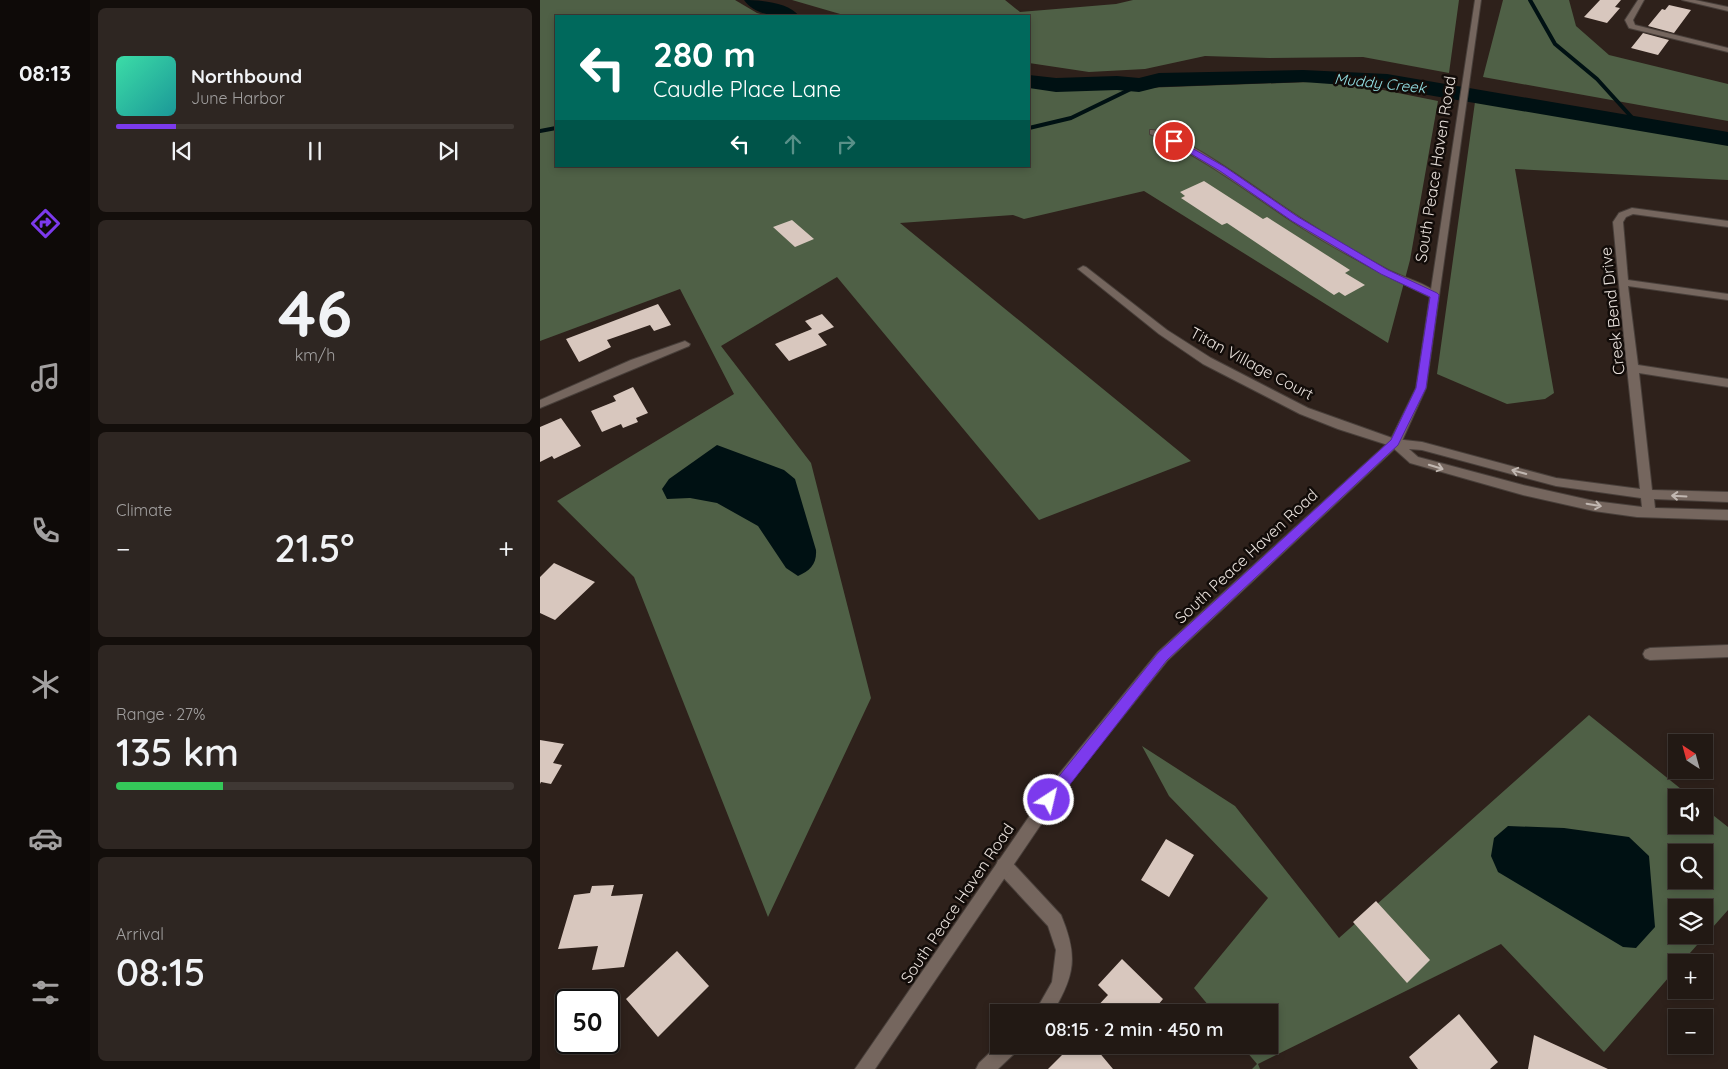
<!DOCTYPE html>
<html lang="en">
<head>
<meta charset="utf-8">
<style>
  body { margin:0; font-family:Quicksand,sans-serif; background:#2e2622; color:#f1f3f6; height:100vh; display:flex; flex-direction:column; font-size:19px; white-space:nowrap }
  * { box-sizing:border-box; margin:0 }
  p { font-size:16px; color:#a2a0a0 }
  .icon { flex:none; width:28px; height:28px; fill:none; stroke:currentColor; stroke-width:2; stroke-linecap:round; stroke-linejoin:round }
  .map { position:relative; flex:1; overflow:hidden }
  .sheet { display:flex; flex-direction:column; gap:8px; padding:8px; background:#130e0b; width:450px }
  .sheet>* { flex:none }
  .guide { position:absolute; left:15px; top:15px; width:475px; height:152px; border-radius:0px; box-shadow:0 2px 8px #0003,0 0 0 1px #3f3834; background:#00695c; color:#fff; overflow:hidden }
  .needle { width:32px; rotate:324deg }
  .fabs { position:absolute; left:1128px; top:734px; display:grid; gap:10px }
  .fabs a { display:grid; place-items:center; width:45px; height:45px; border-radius:0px; background:#221914; box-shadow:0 2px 8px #0003,0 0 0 1px #3f3834; font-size:25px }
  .speed { position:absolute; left:15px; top:989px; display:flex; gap:10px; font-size:25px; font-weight:700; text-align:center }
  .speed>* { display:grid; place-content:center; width:65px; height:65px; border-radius:50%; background:#221914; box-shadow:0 2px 8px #0003,0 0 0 1px #3f3834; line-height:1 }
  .speed .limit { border:2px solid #111; border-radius:8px; background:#fff; color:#111 }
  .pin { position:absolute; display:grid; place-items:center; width:42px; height:42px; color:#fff; margin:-21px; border:2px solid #fff; border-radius:50%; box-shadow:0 1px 5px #0007 }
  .me { position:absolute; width:55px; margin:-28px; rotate:35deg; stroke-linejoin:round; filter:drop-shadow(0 0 4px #0008) }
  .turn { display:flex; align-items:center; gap:18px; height:105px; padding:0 15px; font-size:22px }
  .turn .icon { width:65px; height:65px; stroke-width:2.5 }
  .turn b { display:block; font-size:35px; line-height:42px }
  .lanes { display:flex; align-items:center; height:48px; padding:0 15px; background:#0003; justify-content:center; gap:25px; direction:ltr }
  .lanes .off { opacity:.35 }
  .big { font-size:38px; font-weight:600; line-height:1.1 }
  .sheet .card { flex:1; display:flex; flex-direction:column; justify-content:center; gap:8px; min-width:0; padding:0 18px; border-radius:8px; background:#2e2622 }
  .sheet .dial { align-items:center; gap:0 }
  .dial b { font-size:65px; line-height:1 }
  .song { display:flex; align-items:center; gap:15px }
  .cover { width:60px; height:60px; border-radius:8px; background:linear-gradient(135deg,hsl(160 70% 55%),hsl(180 70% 35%)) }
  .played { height:5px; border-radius:2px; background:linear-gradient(90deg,#7c3aed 15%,#3f3834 15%) }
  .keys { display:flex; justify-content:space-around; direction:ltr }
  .heat { display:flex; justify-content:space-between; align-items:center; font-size:28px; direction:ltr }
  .charge { height:8px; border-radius:4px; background:linear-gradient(90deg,#34c759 27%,#3f3834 0) }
  .trip { position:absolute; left:450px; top:1004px; width:288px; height:50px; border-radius:0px; background:#221914; box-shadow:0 2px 8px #0003,0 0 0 1px #3f3834; font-weight:600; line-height:50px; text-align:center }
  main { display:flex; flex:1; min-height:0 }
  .tabs { display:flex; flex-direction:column; width:90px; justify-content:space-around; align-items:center; background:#0e0a08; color:#a2a0a0 }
  .tabs .icon { width:35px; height:35px }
  .tabs .on { color:#7c3aed }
  .tabs b { font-size:22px; color:#f1f3f6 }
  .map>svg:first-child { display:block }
  .forest { fill:#4f6046; fill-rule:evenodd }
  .water { fill:#001113 }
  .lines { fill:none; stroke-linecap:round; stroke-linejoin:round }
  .stream { stroke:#001113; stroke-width:4 }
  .river { fill:#001113; fill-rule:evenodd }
  .building { fill:#d8c7be }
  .street-casing { stroke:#483f3a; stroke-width:2 }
  .secondary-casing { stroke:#483f3a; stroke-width:2 }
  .street { fill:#75665e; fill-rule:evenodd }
  .secondary { fill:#75665e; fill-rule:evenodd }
  .oneway { stroke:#c1b7b1 }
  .route { fill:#7c3aed; stroke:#51269a }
  .labels { text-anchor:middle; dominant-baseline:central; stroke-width:5; stroke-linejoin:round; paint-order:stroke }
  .far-water-label { font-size:15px; font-style:italic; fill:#93e1e5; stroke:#120c09 }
  .street-label { font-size:16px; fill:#eae2dd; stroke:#120c09 }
</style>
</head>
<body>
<main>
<nav class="tabs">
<b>08:13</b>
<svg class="icon on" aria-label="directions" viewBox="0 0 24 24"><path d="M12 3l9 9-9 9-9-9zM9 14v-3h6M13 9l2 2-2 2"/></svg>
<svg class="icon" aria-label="music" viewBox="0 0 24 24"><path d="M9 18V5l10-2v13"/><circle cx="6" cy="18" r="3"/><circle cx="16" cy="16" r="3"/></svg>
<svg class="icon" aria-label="phone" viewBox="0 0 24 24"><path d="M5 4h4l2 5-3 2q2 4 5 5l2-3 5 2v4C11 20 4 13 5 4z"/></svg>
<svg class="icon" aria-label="climate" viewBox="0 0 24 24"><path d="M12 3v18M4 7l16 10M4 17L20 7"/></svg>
<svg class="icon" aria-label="car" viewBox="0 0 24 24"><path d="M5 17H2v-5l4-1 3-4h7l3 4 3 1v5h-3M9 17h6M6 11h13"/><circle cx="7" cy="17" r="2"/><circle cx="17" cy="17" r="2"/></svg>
<svg class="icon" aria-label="filters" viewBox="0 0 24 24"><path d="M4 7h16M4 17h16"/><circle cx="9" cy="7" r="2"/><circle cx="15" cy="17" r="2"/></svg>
</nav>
<section class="sheet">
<div class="card">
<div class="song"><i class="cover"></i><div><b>Northbound</b><p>June Harbor</p></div></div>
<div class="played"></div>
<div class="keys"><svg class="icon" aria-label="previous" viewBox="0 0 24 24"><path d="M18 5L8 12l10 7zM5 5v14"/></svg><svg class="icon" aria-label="pause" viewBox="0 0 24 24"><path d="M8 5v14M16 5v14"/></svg><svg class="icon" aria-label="next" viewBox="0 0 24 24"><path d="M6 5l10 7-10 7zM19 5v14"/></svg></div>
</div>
<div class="card dial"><b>46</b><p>km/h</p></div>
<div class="card"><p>Climate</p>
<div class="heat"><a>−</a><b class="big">21.5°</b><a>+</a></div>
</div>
<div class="card"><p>Range · 27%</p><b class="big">135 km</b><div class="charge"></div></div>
<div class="card"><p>Arrival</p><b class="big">08:15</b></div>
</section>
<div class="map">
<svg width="1188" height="1069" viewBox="0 0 1188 1069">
  <rect width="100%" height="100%" fill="#2e211b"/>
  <path class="forest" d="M0,0h195l22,13 11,3h-212v150h473v-87l86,10 223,-8 100,20 -28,159 -22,83 -244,-152 -120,28 -11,-4 -113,8 291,238 -152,59 -202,-243 -116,69 90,117 60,235 -103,219 -134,-340 -77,-76 177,-107 -54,-105 -140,52z
    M252,0h213l15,12 96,-8 17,-4h326l-10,73 -86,-16 -94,1 -64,-2 -60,13 -56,3 -60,-9v-47h-182z
    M963,0h66l7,26 33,29 119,29v37l-245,-44z
    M935,102l253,41v37l-213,-11 39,224 -9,6 -38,5 -70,-30z
    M1049,715l102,82 -15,1v27h28v-17l24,19v83l-46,52h-6v7l-72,83 -103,-108 -243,120 2,5h-8l5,-5 -16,-19h28v-33h-55l-20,-24 74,-90 -99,-102 -27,-50 93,60 104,132zM1136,852h28v28h-28zM1136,908h28v27h-28z"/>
  <path class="water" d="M177,445l67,25 11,9 21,71c1,14 -6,21 -18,26l-12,-8 -28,-42 -41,-23 -27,-5 -23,1 -5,-10 7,-10z
    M968,826l56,2 65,9 20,19 6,71 -19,21 -13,-1 -125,-75 -7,-16 3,-18z"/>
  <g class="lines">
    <path class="stream" d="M990,0l25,44 42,35 39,43
      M489,128l42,-10 68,-33
      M0,131l16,-3"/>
    <path class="river" d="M204,0c16,0 45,2 55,16 -18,1 -43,1 -55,-16z
      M763,70l84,4 341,58v14l-341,-58 -84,-6 -144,5 -20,5 -22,-2 -61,2 -27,-4v-13l27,3 61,-2 22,2 20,-5z"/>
  </g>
  <path class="building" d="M1060,0h21l-6,7 5,1 -13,15 -23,-6z
    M1129,5l22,5 -17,23 -26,-7 14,-17 3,1z
    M1103,33l26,7 -11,15 -27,-7z
    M664,181l59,38 4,-2 83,53 -5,3 20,12 -20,11 -6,-4 -5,3 -107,-72 -5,2 -41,-27 4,-2 -5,-4z
    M252,220l22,19 -19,8 -22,-20z
    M118,304l13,21 -17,6 -4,-6 -43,15 4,7 -32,15 -13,-23z
    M282,314l12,13 -16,7 9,11 -38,16 -14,-17 37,-15 -7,-8z
    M93,387l15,26 -12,5 2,4 -15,6 -2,-4 -19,8 -11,-21 25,-10 -3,-5z
    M21,418l20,28 -27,13 -2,-3 -12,6v-35z
    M14,563l41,19 -40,38 -15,-7v-36z
    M0,740l24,4 -11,19 9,2 -11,19 -10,-2 -1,2z
    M626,839l28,16 -25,42 -28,-17z
    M74,885l-3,11 32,-2 -19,73 -32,3 6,-24 -40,3 16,-54 16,-2 2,-7z
    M836,901l54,59 -23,23 -54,-61z
    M137,951l32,35 -51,51 -32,-38z
    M582,959l41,40 -11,13h-60l16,-17 -10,-10z
    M919,1014l39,48 -8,7h-72l-9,-12z
    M994,1035l74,34h-80z
    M532,1045h21l20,24h-65z"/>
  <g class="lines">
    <g class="street-casing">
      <path id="street" d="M1098,0h6l-11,20 2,5 93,23v4l-99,-24 -4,-8z
        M1142,0h13l33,7v4z
        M610,130c22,-3 106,58 128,73 35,24 73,47 110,67 14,7 41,14 51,25l-5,3 -4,-1c-48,-23 -96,-48 -140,-77 -46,-31 -89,-64 -140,-86z
        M1092,208l96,13v6l-95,-13 -7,3 -3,5 5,58 100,14v6l-100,-14 10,79 90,14v8l-89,-14 13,117 76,2v10l-74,-3 1,9 73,2v10l-91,-3 -43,-6 -71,-16 -113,-32 -19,-17 -53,-17 -38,-15 -97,-50 -44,-30 -81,-65 5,-3 3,1 81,63 44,28 97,50 87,31 27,3 134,36 84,11 -13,-121 -14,-146 6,-9zM869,449l13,1 134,36 85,12 1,9 -48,-6 -71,-16 -105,-28z
        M145,341l5,3 -1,2 -149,62v-8l91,-40z
        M1188,645v12l-78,3 -5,-2 -2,-4 2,-4 5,-2z
        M464,858l6,2 51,55c17,41 14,60 -8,97h-18l17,-30 4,-32 -8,-24 -50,-54 -2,-6 2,-6z
        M459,1044l21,1 -3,6 -19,18h-22l3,-6z"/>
    </g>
    <g class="secondary-casing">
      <path id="secondary" d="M935,0h6l-55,388 -25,55 -233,217 -103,129 -190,280h-20l200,-290 103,-127 232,-211 26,-53z"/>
    </g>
    <use href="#street" class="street"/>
    <use href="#secondary" class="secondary"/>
  </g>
  <defs><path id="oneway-shaft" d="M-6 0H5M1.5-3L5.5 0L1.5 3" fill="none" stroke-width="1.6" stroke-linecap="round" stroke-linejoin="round" transform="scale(1.25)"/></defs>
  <g class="oneway">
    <use href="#oneway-shaft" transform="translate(896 467) rotate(17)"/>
    <use href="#oneway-shaft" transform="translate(979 472) rotate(-165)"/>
    <use href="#oneway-shaft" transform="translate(1139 496) rotate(-177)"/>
    <use href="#oneway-shaft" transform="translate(1054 505) rotate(10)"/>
  </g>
  <path class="route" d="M631,139h5l49,28 73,50 90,53 49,23 2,2 -13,93 -28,57 -231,215 -113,145 -5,2 -5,-2 -2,-5 2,-5 114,-142 233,-213 25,-52 14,-91 -49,-23 -89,-53 -72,-50 -49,-29z"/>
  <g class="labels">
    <g class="far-water-label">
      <text transform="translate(840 83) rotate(6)">Muddy Creek</text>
    </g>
    <g class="street-label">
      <text transform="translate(895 169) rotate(-81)">South Peace Haven Road</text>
      <text transform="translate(1072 311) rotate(-96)">Creek Bend Drive</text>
      <text transform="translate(712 363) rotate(28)">Titan Village Court</text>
      <text transform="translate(706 556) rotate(-43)">South Peace Haven Road</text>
      <text transform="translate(417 903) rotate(-56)">South Peace Haven Road</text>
    </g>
  </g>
</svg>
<div class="fabs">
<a><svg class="needle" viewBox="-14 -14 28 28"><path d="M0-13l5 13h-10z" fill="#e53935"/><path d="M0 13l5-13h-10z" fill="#a2a0a0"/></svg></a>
<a><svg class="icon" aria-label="sound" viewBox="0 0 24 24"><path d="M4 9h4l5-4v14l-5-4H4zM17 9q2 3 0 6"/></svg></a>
<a><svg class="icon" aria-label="search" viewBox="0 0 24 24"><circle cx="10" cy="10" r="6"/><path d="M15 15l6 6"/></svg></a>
<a><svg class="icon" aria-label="layers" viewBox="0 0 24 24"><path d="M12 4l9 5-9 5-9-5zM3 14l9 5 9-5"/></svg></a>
<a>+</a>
<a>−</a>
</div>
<div class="speed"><div class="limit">50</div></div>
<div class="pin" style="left:634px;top:141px;background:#d93025"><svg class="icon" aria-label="arrive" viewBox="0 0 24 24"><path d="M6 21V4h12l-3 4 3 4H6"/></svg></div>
<svg class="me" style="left:509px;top:800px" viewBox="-20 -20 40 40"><circle r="17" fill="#7c3aed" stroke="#fff" stroke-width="3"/><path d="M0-11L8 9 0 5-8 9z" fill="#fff"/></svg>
<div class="trip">08:15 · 2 min · 450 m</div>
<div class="guide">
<div class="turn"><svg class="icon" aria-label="left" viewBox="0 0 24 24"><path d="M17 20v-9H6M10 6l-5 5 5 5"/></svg><div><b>280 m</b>Caudle Place Lane</div></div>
<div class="lanes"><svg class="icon" aria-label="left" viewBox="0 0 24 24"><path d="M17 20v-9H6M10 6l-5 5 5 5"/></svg><svg class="icon off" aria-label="ahead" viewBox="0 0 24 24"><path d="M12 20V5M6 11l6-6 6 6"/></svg><svg class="icon off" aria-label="right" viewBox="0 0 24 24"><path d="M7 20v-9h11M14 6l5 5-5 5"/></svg></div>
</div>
</div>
</main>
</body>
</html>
